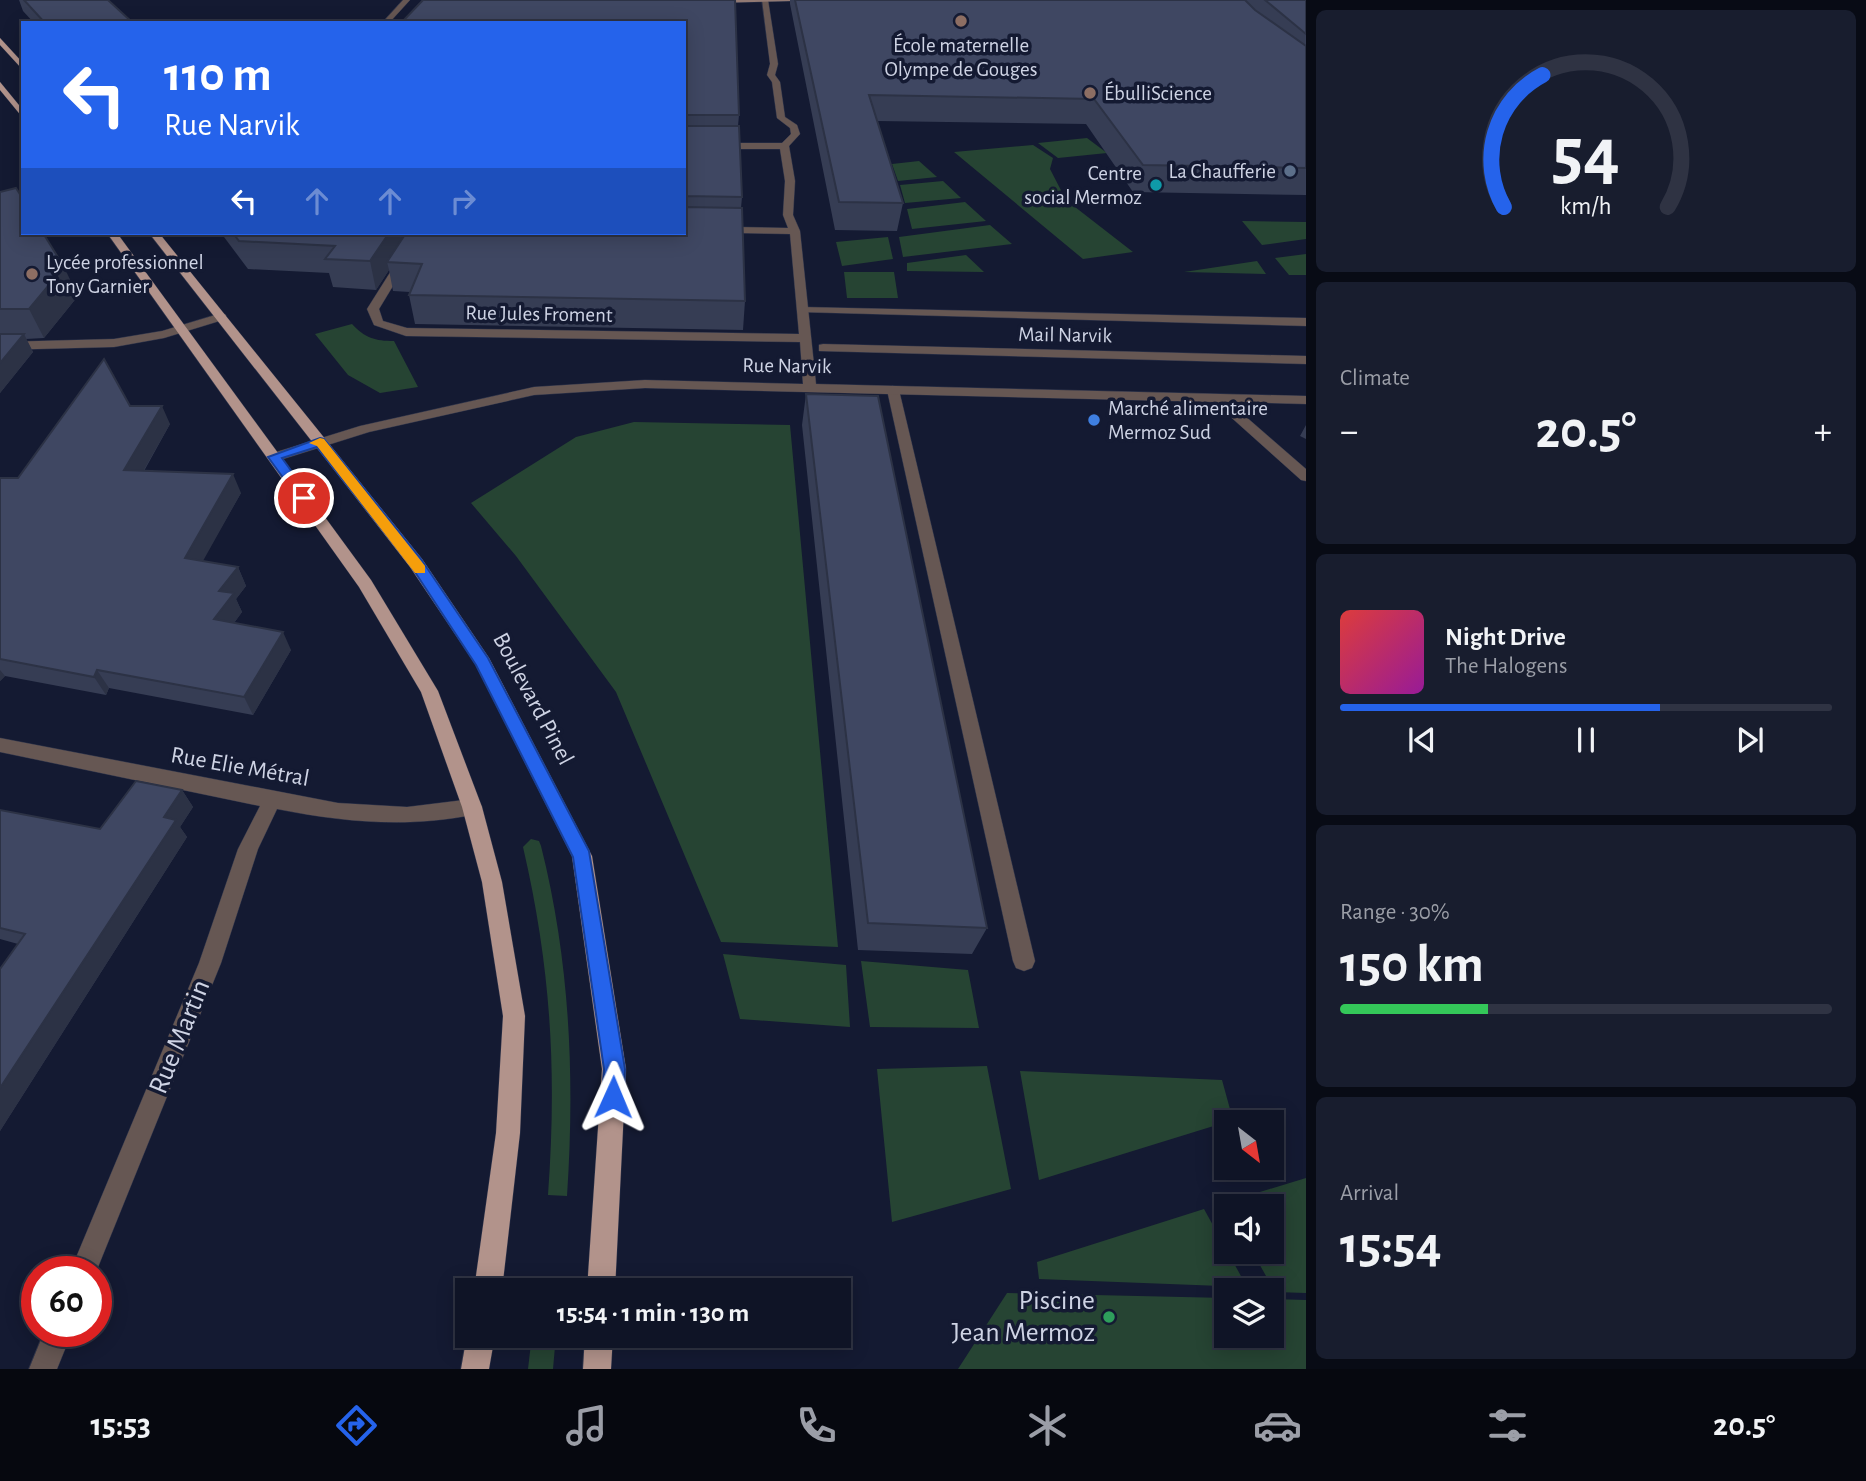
<!DOCTYPE html>
<html lang="en">
<head>
<meta charset="utf-8">
<style>
  body { margin:0; font-family:"Alegreya Sans",sans-serif; background:#181d2e; color:#f1f3f6; height:100vh; display:flex; flex-direction:column; font-size:26px; white-space:nowrap }
  * { box-sizing:border-box; margin:0 }
  p { font-size:23px; color:#9b9ea7 }
  .icon { flex:none; width:38px; height:38px; fill:none; stroke:currentColor; stroke-width:2; stroke-linecap:round; stroke-linejoin:round }
  .map { position:relative; flex:1; overflow:hidden }
  .details { display:flex; flex-direction:column; gap:10px; padding:10px; background:#080b15; width:560px }
  .details>* { flex:none }
  .guide { position:absolute; left:21px; top:21px; width:665px; height:214px; border-radius:0px; box-shadow:0 4px 18px #0003,0 0 0 2px #2f3343; background:#2563eb; color:#fff; overflow:hidden }
  .needle { width:46px; rotate:149deg }
  .tools { position:absolute; left:1214px; top:1110px; display:grid; gap:14px }
  .tools a { display:grid; place-items:center; width:70px; height:70px; border-radius:0px; background:#0f1426; box-shadow:0 4px 18px #0003,0 0 0 2px #2f3343; font-size:35px }
  .speed { position:absolute; left:21px; top:1256px; display:flex; gap:14px; font-size:35px; font-weight:700; text-align:center }
  .speed>* { display:grid; place-content:center; width:91px; height:91px; border-radius:50%; background:#0f1426; box-shadow:0 4px 18px #0003,0 0 0 2px #2f3343; line-height:1 }
  .speed .limit { border:10px solid #d22; background:#fff; color:#111 }
  .pin { position:absolute; display:grid; place-items:center; width:60px; height:60px; color:#fff; margin:-30px; border:4px solid #fff; border-radius:50%; box-shadow:0 2px 7px #0007 }
  .me { position:absolute; width:77px; margin:-38px; rotate:1deg; stroke-linejoin:round; filter:drop-shadow(0 0 5px #0008) }
  .turn { display:flex; align-items:center; gap:24px; height:147px; padding:0 28px; font-size:32px }
  .turn .icon { width:91px; height:91px; stroke-width:2.5 }
  .turn b { display:block; font-size:49px; line-height:60px }
  .lanes { display:flex; align-items:center; height:66px; padding:0 28px; background:#0003; justify-content:center; gap:35px; direction:ltr }
  .lanes .off { opacity:.35 }
  .big { font-size:52px; font-weight:600; line-height:1.1 }
  .details .card { flex:1; display:flex; flex-direction:column; justify-content:center; gap:10px; min-width:0; padding:0 24px; border-radius:10px; background:#181d2e }
  .details .dial { align-items:center; gap:0 }
  .dial svg { height:182px; overflow:visible; fill:none; stroke:#2f3343; stroke-width:7; stroke-linecap:round; text-anchor:middle }
  .dial text { fill:#f1f3f6; stroke:none }
  .song { display:flex; align-items:center; gap:21px }
  .cover { width:84px; height:84px; border-radius:10px; background:linear-gradient(135deg,hsl(0 70% 55%),hsl(300 70% 35%)) }
  .played { height:7px; border-radius:4px; background:linear-gradient(90deg,#2563eb 65%,#2f3343 65%) }
  .keys { display:flex; justify-content:space-around; direction:ltr }
  .heat { display:flex; justify-content:space-between; align-items:center; font-size:38px; direction:ltr }
  .charge { height:10px; border-radius:5px; background:linear-gradient(90deg,#34c759 30%,#2f3343 0) }
  .trip { position:absolute; left:455px; top:1278px; width:396px; height:70px; border-radius:0px; background:#0f1426; box-shadow:0 4px 18px #0003,0 0 0 2px #2f3343; font-weight:600; line-height:70px; text-align:center }
  .tabs { display:flex; height:112px; justify-content:space-around; align-items:center; background:#06080f; color:#9b9ea7 }
  .tabs .icon { width:49px; height:49px }
  .tabs .selected { color:#2563eb }
  .tabs b { font-size:32px; color:#f1f3f6 }
  main { display:flex; flex:1; min-height:0 }
  .map>svg:first-child { display:block }
  .green { fill:#264433 }
  .lines { fill:none; stroke-linecap:round; stroke-linejoin:round }
  .lane-casing { stroke:#2e344b; stroke-width:1 }
  .street-casing { stroke:#2e344b; stroke-width:1 }
  .secondary-casing { stroke:#2e344b; stroke-width:1 }
  .primary-casing { stroke:#2e344b; stroke-width:1 }
  .lane { fill:#665753; fill-rule:evenodd }
  .street { fill:#665753; fill-rule:evenodd }
  .secondary { fill:#917973; fill-rule:evenodd }
  .primary { fill:#b2938b; fill-rule:evenodd }
  .wall { fill:#363d54 }
  .shaded-wall { fill:#2c3245 }
  .building { fill:#3f4762; stroke:#2c3245; stroke-width:2 }
  .route { fill:#2563eb; stroke:#184099; stroke-width:2 }
  .slow { fill:#f59e0b }
  .education-dot { fill:#8d6e63; stroke:#141a32; stroke-width:2.5 }
  .service-dot { fill:#5c6f8a; stroke:#141a32; stroke-width:2.5 }
  .culture-dot { fill:#0f9aa8; stroke:#141a32; stroke-width:2.5 }
  .shop-dot { fill:#3f7fe0; stroke:#141a32; stroke-width:2.5 }
  .leisure-dot { fill:#2e9e5b; stroke:#141a32; stroke-width:2.5 }
  .labels { text-anchor:middle; dominant-baseline:central; stroke-width:7; stroke-linejoin:round; paint-order:stroke }
  .far-poi-label { font-size:21px; fill:#ced3e4; stroke:#141a32; text-anchor:start }
  .far-street-label { font-size:21px; fill:#ced3e4; stroke:#141a32 }
  .street-label { font-size:24px; fill:#ced3e4; stroke:#141a32 }
  .near-street-label { font-size:28px; fill:#ced3e4; stroke:#141a32 }
  .near-poi-label { font-size:28px; fill:#ced3e4; stroke:#141a32; text-anchor:end }
</style>
</head>
<body>
<main>
<div class="map">
<svg width="1306" height="1369" viewBox="0 0 1306 1369">
  <rect width="100%" height="100%" fill="#141a32"/>
  <path class="green" d="M1087,138l20,15 -49,5 -20,-15z
    M1033,145l20,13 -3,11 16,31 67,52 -50,7 -129,-107z
    M919,161l18,16 -39,4 -6,-17z
    M943,181l18,17 -56,5 -5,-18z
    M965,202l21,19 -74,8 -5,-20z
    M1242,221l64,1v17l-44,6z
    M990,225l22,19 -109,13 -4,-20z
    M888,237l5,22 -51,7 -6,-24z
    M1306,254v21h-17l-14,-17z
    M966,255l18,17 -77,-1v-8z
    M1257,261l9,13 -82,-2z
    M844,272h50l4,26h-51z
    M352,324c13,14 23,17 42,17l24,46 -38,6 -32,-18 -33,-41z
    M634,422l156,3 48,522 -117,-5 -105,-250 -100,-136 -45,-53 105,-66z
    M531,839l8,2 2,5c29,115 34,232 26,350l-19,-1c9,-124 3,-227 -25,-348z
    M723,954l123,11 4,62 -110,-8z
    M861,961l107,9 11,58 -109,-1z
    M987,1066l24,123 -119,33 -15,-153z
    M1020,1071l202,9 11,40 -194,60z
    M1306,1178v115l-31,-1 -23,-41h20v-45l-45,2 -3,-5z
    M1204,1209l43,78 -208,-8 -2,-17z
    M1007,1293l220,5v37h45v-36l34,1v69h-348z
    M532,1335h24l-3,34h-25z"/>
  <g class="lines">
    <g class="lane-casing">
      <path id="lane" d="M803,307l503,11v8l-507,-14v-4z
        M893,386l6,4 136,571 -3,7 -8,3 -8,-3 -3,-7 -126,-571z"/>
    </g>
    <g class="street-casing">
      <path id="street" d="M403,0h7l-21,23h-7z
        M762,0h6l10,64 -3,11 5,7 5,35 12,8 3,9 -11,12 6,35 -2,34 7,16 16,153 490,12v8l-77,-2 77,67v12l-5,-1 -87,-78 -569,-14 -111,7 -165,37 -89,28h-10v-6l90,-28 174,-39 111,-7 158,4 -3,-42 -394,-6 -32,-11 -7,-16 48,-76h10l-46,76 4,12 24,7 392,6 -9,-100 -106,-2v-6l104,2 -5,-13 2,-34 -5,-32h-96v-6h98l9,-9 -1,-6 -13,-10 -5,-36 -5,-7 3,-11z
        M222,313l4,2v4l-62,19 -50,9 -114,3v-8l114,-3 48,-8z
        M823,344l483,12v8l-487,-13v-6z
        M0,738l338,65 69,4 65,-8 7,2 3,6 -3,6 -7,2c-66,13 -129,7 -195,-6l-19,40 -37,114 -125,309h-26l129,-309 39,-114 22,-43 -260,-54z
        M44,1332h28l-15,37h-28z"/>
    </g>
    <g class="secondary-casing">
      <path id="secondary" d="M832,0l-119,3 -3,-2v-1z"/>
    </g>
    <g class="primary-casing">
      <path id="primary" d="M0,38l23,25v7l-23,-25z
        M0,82l23,28v8l-23,-28z
        M107,233h10l254,347 67,111 44,116 20,75 23,134 -5,117 -18,157h-28l22,-157 7,-117 -21,-134 -20,-75 -41,-115 -62,-105z
        M149,233h10l263,326 67,99 103,198 34,213 -11,221h-28l15,-221 -30,-213 -96,-191 -66,-98z
        M467,1335h28l-6,34h-28z
        M585,1335h28l-2,34h-28z"/>
    </g>
    <use href="#lane" class="lane"/>
    <use href="#street" class="street"/>
    <use href="#secondary" class="secondary"/>
    <use href="#primary" class="primary"/>
  </g>
  <path class="wall" d="M19,0h89l25,23h-99l-11,-12z
    M423,0l316,115 -1,11 4,71 -1,11 4,93 -2,29 -328,-6 -6,-29 1,-3 -17,-1 -4,-21 -13,20 -43,-3 -4,-14 -81,-4 -27,-36h463z
    M790,0h516v195l-173,-3 -47,-68 -209,-3 26,82 -6,28 -62,-1 -45,-226z
    M0,192l78,104 -34,42 -18,1 7,13 -33,41z
    M806,394l181,534 -15,26 -114,-4 -56,-525z
    M130,406l40,18 -26,47 97,22 -39,68 36,6 8,19 -10,13 6,13 -8,11 57,27 -38,65 -144,-27 -3,7 -101,-19 -5,5v-203h18z
    M1306,425v14l-6,-3z
    M182,790l11,17 -13,20 7,10 -187,294v-162l18,-25 -18,-5v-129l100,19z"/>
  <path class="shaded-wall" d="M389,233h23l-25,29 2,8 -13,20 -6,-29z
    M64,267l14,29 -34,42 -15,-29z
    M24,334l9,18 -33,41v-30z
    M162,406l8,18 -37,65 -9,-19z
    M233,474l8,19 -47,84 -9,-19z
    M238,567l8,19 -10,13 6,13 -19,26 -9,-19 5,-28z
    M283,632l8,18 -38,65 -9,-18z
    M0,670l5,6 -5,5z
    M97,670l12,18 -3,7 -12,-18z
    M182,790l11,17 -13,20 7,10 -187,294v-43l164,-271z"/>
  <path class="building" d="M24,0h84l25,23h-88z
    M423,0h312l4,115h-54l-1,1v-93h-283z
    M795,0h450l10,10 51,36v122l-163,-3 -49,-66 -225,-4 34,108 -64,-1z
    M1265,0h41v34z
    M684,126h55l3,71 -57,-1 -1,2z
    M16,188l7,11v34h20l21,34 -35,42h-29v-117z
    M684,207l58,1 3,93 -336,-6 13,-31 -35,-2 19,-29h278z
    M233,233h156l-19,28 -45,-2 10,-13 -96,-5z
    M0,334h24l-24,29z
    M104,359l26,47h32l-38,64 109,4 -48,84 53,9 -19,24 15,2 -20,26 69,13 -39,65 -147,-27 -3,7 -94,-18v-181h18z
    M806,394l72,2 109,532 -119,-5z
    M136,781l46,9 -18,27 12,3 -176,268v-119l25,-35 -25,-6v-118l100,19z"/>
  <path class="route" d="M320,438l4,1 97,120 67,99 101,193 36,218 -1,28 -4,7 -7,4 -8,-4 -3,-7 2,-28 -31,-212 -97,-192 -65,-99 -94,-119 -35,11 29,40 -7,4 -4,-1 -32,-44z"/>
  <path class="slow" d="M320,438l4,1 101,127v7h-10l-98,-127 -8,-3z"/>
  <g class="education-dot">
    <circle cx="961" cy="21" r="7"/>
    <circle cx="1090" cy="93" r="7"/>
    <circle cx="32" cy="274" r="7"/>
  </g>
  <circle class="service-dot" cx="1290" cy="171" r="7"/>
  <circle class="culture-dot" cx="1156" cy="185" r="7"/>
  <circle class="shop-dot" cx="1094" cy="420" r="7"/>
  <circle class="leisure-dot" cx="1109" cy="1317" r="7"/>
  <g class="labels">
    <g class="far-poi-label">
      <text x="961" y="45" text-anchor="middle">École maternelle<tspan x="961" dy="24">Olympe de Gouges</tspan></text>
      <text x="1104" y="93">ÉbulliScience</text>
      <text x="1276" y="171" text-anchor="end">La Chaufferie</text>
      <text x="1142" y="173" text-anchor="end">Centre<tspan x="1142" dy="24">social Mermoz</tspan></text>
      <text x="46" y="262">Lycée professionnel<tspan x="46" dy="24">Tony Garnier</tspan></text>
      <text x="1108" y="408">Marché alimentaire<tspan x="1108" dy="24">Mermoz Sud</tspan></text>
    </g>
    <g class="far-street-label">
      <text transform="translate(539 314) rotate(1)">Rue Jules Froment</text>
      <text transform="translate(1065 335) rotate(1)">Mail Narvik</text>
      <text transform="translate(787 366) rotate(1)">Rue Narvik</text>
    </g>
    <g class="street-label">
      <text transform="translate(533 699) rotate(62)">Boulevard Pinel</text>
      <text transform="translate(240 767) rotate(10)">Rue Elie Métral</text>
    </g>
    <g class="near-street-label">
      <text transform="translate(180 1037) rotate(-68)">Rue Martin</text>
    </g>
    <g class="near-poi-label">
      <text x="1095" y="1301">Piscine<tspan x="1095" dy="32">Jean Mermoz</tspan></text>
    </g>
  </g>
</svg>
<div class="tools">
<a><svg class="needle" viewBox="-14 -14 28 28"><path d="M0-13l5 13h-10z" fill="#e53935"/><path d="M0 13l5-13h-10z" fill="#9b9ea7"/></svg></a>
<a><svg class="icon" aria-label="sound" viewBox="0 0 24 24"><path d="M4 9h4l5-4v14l-5-4H4zM17 9q2 3 0 6"/></svg></a>
<a><svg class="icon" aria-label="layers" viewBox="0 0 24 24"><path d="M12 4l9 5-9 5-9-5zM3 14l9 5 9-5"/></svg></a>
</div>
<div class="speed"><div class="limit">60</div></div>
<div class="pin" style="left:304px;top:498px;background:#d93025"><svg class="icon" aria-label="arrive" viewBox="0 0 24 24"><path d="M6 21V4h12l-3 4 3 4H6"/></svg></div>
<svg class="me" style="left:613px;top:1097px" viewBox="-20 -20 40 40"><path d="M0-17L14 15 0 8-14 15z" fill="#2563eb" stroke="#fff" stroke-width="4"/></svg>
<div class="trip">15:54 · 1 min · 130 m</div>
<div class="guide">
<div class="turn"><svg class="icon" aria-label="left" viewBox="0 0 24 24"><path d="M17 20v-9H6M10 6l-5 5 5 5"/></svg><div><b>110 m</b>Rue Narvik</div></div>
<div class="lanes"><svg class="icon" aria-label="left" viewBox="0 0 24 24"><path d="M17 20v-9H6M10 6l-5 5 5 5"/></svg><svg class="icon off" aria-label="ahead" viewBox="0 0 24 24"><path d="M12 20V5M6 11l6-6 6 6"/></svg><svg class="icon off" aria-label="ahead" viewBox="0 0 24 24"><path d="M12 20V5M6 11l6-6 6 6"/></svg><svg class="icon off" aria-label="right" viewBox="0 0 24 24"><path d="M7 20v-9h11M14 6l5 5-5 5"/></svg></div>
</div>
</div>
<section class="details">
<div class="card dial"><svg viewBox="0 0 100 80">
<path d="M14 69A42 42 0 1 1 86 69"/>
<path d="M14 69A42 42 0 0 1 31 11" stroke="#2563eb"/>
<text x="50" y="56" font-size="32" font-weight="700">54</text>
<text x="50" y="72" font-size="11">km/h</text>
</svg></div>
<div class="card"><p>Climate</p>
<div class="heat"><a>−</a><b class="big">20.5°</b><a>+</a></div>
</div>
<div class="card">
<div class="song"><i class="cover"></i><div><b>Night Drive</b><p>The Halogens</p></div></div>
<div class="played"></div>
<div class="keys"><svg class="icon" aria-label="previous" viewBox="0 0 24 24"><path d="M18 5L8 12l10 7zM5 5v14"/></svg><svg class="icon" aria-label="pause" viewBox="0 0 24 24"><path d="M8 5v14M16 5v14"/></svg><svg class="icon" aria-label="next" viewBox="0 0 24 24"><path d="M6 5l10 7-10 7zM19 5v14"/></svg></div>
</div>
<div class="card"><p>Range · 30%</p><b class="big">150 km</b><div class="charge"></div></div>
<div class="card"><p>Arrival</p><b class="big">15:54</b></div>
</section>
</main>
<nav class="tabs">
<b>15:53</b>
<svg class="icon selected" aria-label="directions" viewBox="0 0 24 24"><path d="M12 3l9 9-9 9-9-9zM9 14v-3h6M13 9l2 2-2 2"/></svg>
<svg class="icon" aria-label="music" viewBox="0 0 24 24"><path d="M9 18V5l10-2v13"/><circle cx="6" cy="18" r="3"/><circle cx="16" cy="16" r="3"/></svg>
<svg class="icon" aria-label="phone" viewBox="0 0 24 24"><path d="M5 4h4l2 5-3 2q2 4 5 5l2-3 5 2v4C11 20 4 13 5 4z"/></svg>
<svg class="icon" aria-label="climate" viewBox="0 0 24 24"><path d="M12 3v18M4 7l16 10M4 17L20 7"/></svg>
<svg class="icon" aria-label="car" viewBox="0 0 24 24"><path d="M5 17H2v-5l4-1 3-4h7l3 4 3 1v5h-3M9 17h6M6 11h13"/><circle cx="7" cy="17" r="2"/><circle cx="17" cy="17" r="2"/></svg>
<svg class="icon" aria-label="filters" viewBox="0 0 24 24"><path d="M4 7h16M4 17h16"/><circle cx="9" cy="7" r="2"/><circle cx="15" cy="17" r="2"/></svg>
<b>20.5°</b>
</nav>
</body>
</html>
